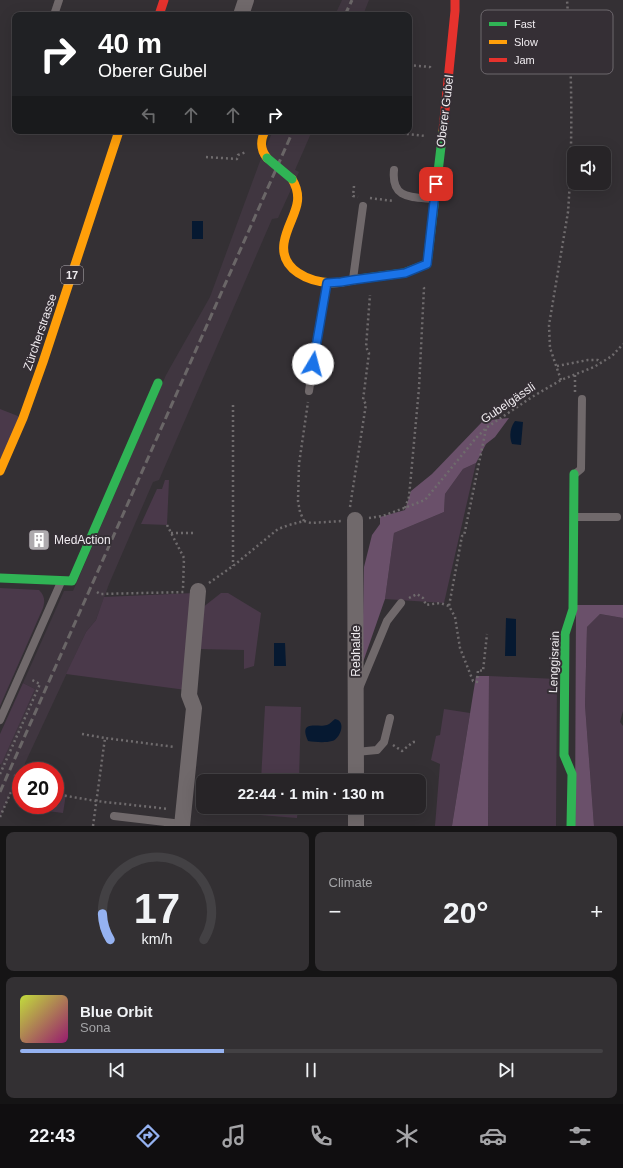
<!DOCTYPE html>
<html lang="en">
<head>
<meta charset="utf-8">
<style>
  body { margin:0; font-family:Helvetica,sans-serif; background:#333033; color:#f1f3f6; height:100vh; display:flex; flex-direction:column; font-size:15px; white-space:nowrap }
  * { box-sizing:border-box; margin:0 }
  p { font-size:13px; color:#a4a4a7 }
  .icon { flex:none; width:22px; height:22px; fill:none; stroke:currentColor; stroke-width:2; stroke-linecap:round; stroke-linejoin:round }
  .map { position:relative; height:826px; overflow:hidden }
  .drawer { display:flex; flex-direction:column; gap:6px; padding:6px; background:#151415; flex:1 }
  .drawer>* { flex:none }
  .banner { position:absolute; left:12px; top:12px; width:400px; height:122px; border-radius:8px; box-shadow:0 4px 16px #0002,0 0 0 1px #434144; background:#202124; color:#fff; overflow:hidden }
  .controls { position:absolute; left:567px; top:146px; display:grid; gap:8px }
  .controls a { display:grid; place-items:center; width:44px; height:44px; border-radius:8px; background:#272427; box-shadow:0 4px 16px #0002,0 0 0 1px #434144; font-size:20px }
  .speed { position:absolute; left:12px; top:762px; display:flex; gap:8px; font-size:20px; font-weight:700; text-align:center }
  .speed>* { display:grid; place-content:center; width:52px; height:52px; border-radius:50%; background:#272427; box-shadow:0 4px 16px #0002,0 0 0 1px #434144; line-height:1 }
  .speed .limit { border:6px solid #d22; background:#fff; color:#111 }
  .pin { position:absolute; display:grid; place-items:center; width:34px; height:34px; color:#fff; margin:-17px; border-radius:8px; box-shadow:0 2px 6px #0006 }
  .me { position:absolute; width:44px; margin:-22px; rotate:8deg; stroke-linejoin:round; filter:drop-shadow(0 0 3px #0008) }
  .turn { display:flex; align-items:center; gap:14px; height:84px; padding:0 20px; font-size:18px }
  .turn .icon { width:52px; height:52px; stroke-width:2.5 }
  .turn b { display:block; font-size:28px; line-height:34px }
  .lanes { display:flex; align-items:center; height:38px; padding:0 20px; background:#0003; justify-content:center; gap:20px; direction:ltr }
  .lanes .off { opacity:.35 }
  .big { font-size:30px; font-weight:600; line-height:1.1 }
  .drawer .card { flex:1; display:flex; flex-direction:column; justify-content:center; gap:6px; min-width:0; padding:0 14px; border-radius:8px; background:#333033 }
  .drawer .dial { align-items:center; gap:0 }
  .dial svg { height:104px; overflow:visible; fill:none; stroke:#434144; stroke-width:7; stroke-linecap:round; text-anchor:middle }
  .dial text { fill:#f1f3f6; stroke:none }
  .song { display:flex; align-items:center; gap:12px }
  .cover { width:48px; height:48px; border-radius:6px; background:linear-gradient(135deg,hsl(70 70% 55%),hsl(320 70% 35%)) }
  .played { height:4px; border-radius:2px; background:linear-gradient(90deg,#95b2f1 35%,#434144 35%) }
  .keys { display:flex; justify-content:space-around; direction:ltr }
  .heat { display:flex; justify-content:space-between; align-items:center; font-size:22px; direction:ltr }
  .drawer .tiles { flex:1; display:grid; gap:6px; grid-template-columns:1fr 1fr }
  .card:last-child { grid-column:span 2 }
  .trip { position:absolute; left:196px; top:774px; width:230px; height:40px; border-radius:8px; background:#272427; box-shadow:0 4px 16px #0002,0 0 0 1px #434144; font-weight:600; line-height:40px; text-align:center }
  .tabs { display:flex; height:64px; justify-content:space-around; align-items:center; background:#100e10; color:#a4a4a7 }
  .tabs .icon { width:28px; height:28px }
  .tabs .selected { color:#95b2f1 }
  .tabs b { font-size:18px; color:#f1f3f6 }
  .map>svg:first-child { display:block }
  .built { fill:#403640 }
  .green { fill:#4a394a }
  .forest { fill:#6a506a }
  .water { fill:#061931 }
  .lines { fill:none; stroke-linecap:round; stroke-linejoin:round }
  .path { stroke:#6f6b6d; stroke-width:2.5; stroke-dasharray:2 3; stroke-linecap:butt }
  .lane { stroke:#70696b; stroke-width:8 }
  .street { stroke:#70696b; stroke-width:16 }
  .fast { stroke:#30b455; stroke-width:9 }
  .slow { stroke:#ff9f0a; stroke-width:9 }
  .jam { stroke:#e5322d; stroke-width:9 }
  .rail { stroke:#6a6667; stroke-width:3; stroke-dasharray:8 4; stroke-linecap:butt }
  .fast-bridge { stroke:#30b455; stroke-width:9 }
  .route-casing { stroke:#114b97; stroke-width:10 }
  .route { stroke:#1a73e8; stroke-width:7 }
  .labels { text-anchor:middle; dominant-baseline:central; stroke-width:4; stroke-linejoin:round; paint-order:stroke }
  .shield { fill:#352f35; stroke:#b8b3b8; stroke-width:1 }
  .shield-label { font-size:11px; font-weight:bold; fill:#f0ecf0 }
  .street-label { font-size:12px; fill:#f0ecf0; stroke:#352f35 }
  .poi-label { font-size:12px; fill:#f0ecf0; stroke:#352f35; text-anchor:start }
  .key { fill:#352f35; stroke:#6d686d; stroke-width:1 }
  .key-label { font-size:11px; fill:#f0ecf0 }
</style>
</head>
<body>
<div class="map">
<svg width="623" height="826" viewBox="0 0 623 826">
  <rect width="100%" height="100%" fill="#343034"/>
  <path class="built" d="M342,0h27l-6,15h-28z
    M273,131h39l-17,39 4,2 -21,46 -6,1 -113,261 -6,2 -44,102 -13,36 -10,12 -86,185v-50l35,-78 -12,-6 41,-92h9l93,-216 44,-78 53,-144z"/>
  <path class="green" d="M0,409l23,9 -23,53z
    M476,463l-32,140 -59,-4 9,-66 50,-21 1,-18 18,-25z
    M165,480h4l-2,45 -26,-1 16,-35h5z
    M0,588l39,2c6,6 6,11 4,18l-43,98z
    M194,593l-8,97 -120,-16 20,-42 10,-12 8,-23z
    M221,593h7l33,20 -7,53 -10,3v-19l-46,-1 4,-41z
    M600,614l23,4v93l-3,11 3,4v100h-29l-9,-121 2,-78z
    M489,676l68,3 -1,147h-68z
    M23,683l12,6 -34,76 -1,-1v-30z
    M265,706l36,1 -2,74h-38z
    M444,709l26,4 -18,113h-17l5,-62 -9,-4 5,-24 4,-1z
    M21,792v13h34v-13l11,2 -3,19 -39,-5c-5,-3 -5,-7 -6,-13z
    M260,807h38l-1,11 -37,-3z"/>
  <path class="forest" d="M509,418l-14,19 -9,7 -10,19 -13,6 -18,25 -1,18 -50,21 -9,66 -23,66 2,-98 8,-32 8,-11v-7l25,-7 6,-19 21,-17 50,-52 7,-2z
    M576,605h47v13l-23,-4 -13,13 -2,78 9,121h-19z
    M476,676h13l-1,150h-36z"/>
  <path class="water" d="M192,221h11v18h-11z
    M515,421l8,1 -2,23 -9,-1c-3,-8 -2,-16 3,-23z
    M506,618l10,1v37h-11z
    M274,643h11l1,23h-12z
    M335,719c12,2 5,20 -3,22 -7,2 -17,1 -24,0 -10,-22 10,-13 19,-16 3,-1 5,-4 8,-6z"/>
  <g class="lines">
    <path class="path" d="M409,65l21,2 2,3
      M382,131l43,5
      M206,157l31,2 1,-4 8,-3
      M354,186l-1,10 5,1
      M370,198l23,3
      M557,366l31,-6h10l3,2
      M561,380l-11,-32 -1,-23 19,-113c5,-69 4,-143 -1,-212
      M575,392v-17
      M233,405v161
      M486,429l-22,107h-2l-13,70 6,11 5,31 13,33 4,1 1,-12 5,1 4,-37
      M350,507l16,-103 -3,-4 6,-47 -3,-6 4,-52
      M405,508l4,-11 10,-109 5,-100 -2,-3
      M369,518l14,-2 42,-16 51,-62 10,-10 46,-31 29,-17 33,-13 18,-11 11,-12
      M304,521l-4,-9 -2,-11 1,-37 9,-62
      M167,525l17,33 -1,30
      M171,533h24
      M209,583l24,-17 45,-37 11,-4 15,-4 7,2 31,-2
      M97,592l3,2 85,-2
      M409,598l8,-4 6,4 3,7 14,-2 9,3
      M82,734l23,4
      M393,745l9,6 11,-9h3
      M0,774l40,-90 -10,-5
      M55,794l41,7 73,8
      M0,817l14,-32 2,-5 -2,-1 2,-6 5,2
      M93,826l12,-88 70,9"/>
    <path class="lane" d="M54,15l5,-15
      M394,170c-3,29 17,27 39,29
      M353,279l10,-73
      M309,391l8,-53 10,-54
      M575,474l6,-5 1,-70
      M574,517h43
      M360,686l27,-65 14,-18
      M0,720l61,-138
      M356,752l21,-2 7,-8 6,-24
      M114,816l68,8"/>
    <path class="street" d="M241,15l5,-15
      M355,520l1,261
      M182,826l12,-118 -5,-13 9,-104
      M356,826v-19"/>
    <path class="fast" d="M359,279l45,-6 23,-9 16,-134
      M0,578l72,3 86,-198
      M571,826l1,-52 -8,-19 1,-121 8,-25 1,-135"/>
    <path class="slow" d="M265,131c-5,10 -5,18 2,27
      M292,179c15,25 -4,39 -8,64 -4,27 25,39 48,40 9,0 18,-3 27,-4
      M0,471l23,-53 20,-56 76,-231"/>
    <path class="jam" d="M159,15l5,-15
      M443,130l12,-119v-11"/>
    <path class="rail" d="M345,15l7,-15
      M0,792l293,-661"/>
    <path class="fast-bridge" d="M267,158l25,21"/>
  </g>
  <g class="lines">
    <g class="route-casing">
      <path id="route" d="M313,364l14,-81 14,-1 12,-2 52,-7 22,-9 9,-80"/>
    </g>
    <use href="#route" class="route"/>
  </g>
  <defs>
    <g id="building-square" transform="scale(1.15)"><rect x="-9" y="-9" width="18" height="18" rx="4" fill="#aeaaae" stroke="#352f35"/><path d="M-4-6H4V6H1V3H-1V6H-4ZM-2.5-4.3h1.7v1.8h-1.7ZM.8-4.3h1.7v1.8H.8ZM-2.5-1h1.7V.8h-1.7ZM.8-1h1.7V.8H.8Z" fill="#fff"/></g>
  </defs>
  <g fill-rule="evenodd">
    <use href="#building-square" x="39" y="540"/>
  </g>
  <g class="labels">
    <rect class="shield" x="61" y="266" width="22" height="18" rx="3"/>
    <g class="shield-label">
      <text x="72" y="275">17</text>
    </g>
    <g class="street-label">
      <text transform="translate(445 111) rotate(-83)">Oberer Gubel</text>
      <text transform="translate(40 332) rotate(-71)">Zürcherstrasse</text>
      <text transform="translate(508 403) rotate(-34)">Gubelgässli</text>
      <text transform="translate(356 651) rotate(-90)">Rebhalde</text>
      <text transform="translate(554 662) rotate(-88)">Lenggisrain</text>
    </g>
    <g class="poi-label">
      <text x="54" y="540">MedAction</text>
    </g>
  </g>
  <rect x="481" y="10" width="132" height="64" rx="6" class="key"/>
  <rect x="489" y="22" width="18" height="4" fill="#30b455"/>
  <rect x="489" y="40" width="18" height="4" fill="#ff9f0a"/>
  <rect x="489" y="58" width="18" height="4" fill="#e5322d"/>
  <g class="key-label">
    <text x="514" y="28">Fast</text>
    <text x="514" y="46">Slow</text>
    <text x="514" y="64">Jam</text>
  </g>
</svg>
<div class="controls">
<a><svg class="icon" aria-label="sound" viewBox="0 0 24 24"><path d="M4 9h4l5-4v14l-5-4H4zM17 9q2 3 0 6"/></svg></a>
</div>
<div class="speed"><div class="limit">20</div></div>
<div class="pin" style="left:436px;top:184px;background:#d93025"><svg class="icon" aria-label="arrive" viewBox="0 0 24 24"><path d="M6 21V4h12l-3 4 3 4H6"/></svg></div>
<svg class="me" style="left:313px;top:364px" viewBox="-20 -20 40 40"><circle r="19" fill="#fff"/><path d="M0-13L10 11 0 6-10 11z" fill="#1a73e8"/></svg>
<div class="trip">22:44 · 1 min · 130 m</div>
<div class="banner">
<div class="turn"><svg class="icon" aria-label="right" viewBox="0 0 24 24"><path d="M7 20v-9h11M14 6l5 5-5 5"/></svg><div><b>40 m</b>Oberer Gubel</div></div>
<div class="lanes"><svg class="icon off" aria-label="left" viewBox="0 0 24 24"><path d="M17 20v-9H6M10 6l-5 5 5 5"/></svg><svg class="icon off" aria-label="ahead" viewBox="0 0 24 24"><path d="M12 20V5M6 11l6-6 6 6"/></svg><svg class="icon off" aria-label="ahead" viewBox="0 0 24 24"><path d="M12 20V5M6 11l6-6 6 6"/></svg><svg class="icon" aria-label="right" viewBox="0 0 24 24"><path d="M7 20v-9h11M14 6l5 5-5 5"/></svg></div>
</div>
</div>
<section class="drawer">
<div class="tiles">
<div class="card dial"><svg viewBox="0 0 100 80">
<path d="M14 69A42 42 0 1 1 86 69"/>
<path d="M14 69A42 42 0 0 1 8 49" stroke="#95b2f1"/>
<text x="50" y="56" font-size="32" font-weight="700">17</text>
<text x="50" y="72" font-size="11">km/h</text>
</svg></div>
<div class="card"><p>Climate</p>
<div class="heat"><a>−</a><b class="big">20°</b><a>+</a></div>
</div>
<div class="card">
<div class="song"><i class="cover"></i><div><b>Blue Orbit</b><p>Sona</p></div></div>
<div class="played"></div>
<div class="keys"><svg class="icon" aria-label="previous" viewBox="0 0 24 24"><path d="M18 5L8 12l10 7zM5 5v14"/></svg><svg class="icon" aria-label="pause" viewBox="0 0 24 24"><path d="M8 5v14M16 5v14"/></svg><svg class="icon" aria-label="next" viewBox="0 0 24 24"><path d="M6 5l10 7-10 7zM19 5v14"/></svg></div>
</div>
</div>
</section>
<nav class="tabs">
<b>22:43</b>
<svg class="icon selected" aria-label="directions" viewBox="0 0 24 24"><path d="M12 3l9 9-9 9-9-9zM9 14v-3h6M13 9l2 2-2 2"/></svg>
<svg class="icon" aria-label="music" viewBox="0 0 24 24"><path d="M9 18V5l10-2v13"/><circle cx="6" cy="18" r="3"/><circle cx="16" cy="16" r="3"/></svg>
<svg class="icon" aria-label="phone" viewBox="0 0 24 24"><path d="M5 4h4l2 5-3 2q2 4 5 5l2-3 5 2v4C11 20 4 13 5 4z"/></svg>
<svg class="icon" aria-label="climate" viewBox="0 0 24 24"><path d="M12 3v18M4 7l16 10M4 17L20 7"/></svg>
<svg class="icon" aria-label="car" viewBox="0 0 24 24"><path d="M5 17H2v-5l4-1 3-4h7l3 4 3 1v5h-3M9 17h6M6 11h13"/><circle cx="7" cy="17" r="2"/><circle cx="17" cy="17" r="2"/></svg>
<svg class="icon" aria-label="filters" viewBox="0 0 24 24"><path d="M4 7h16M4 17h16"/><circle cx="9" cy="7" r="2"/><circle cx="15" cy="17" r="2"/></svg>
</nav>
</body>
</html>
